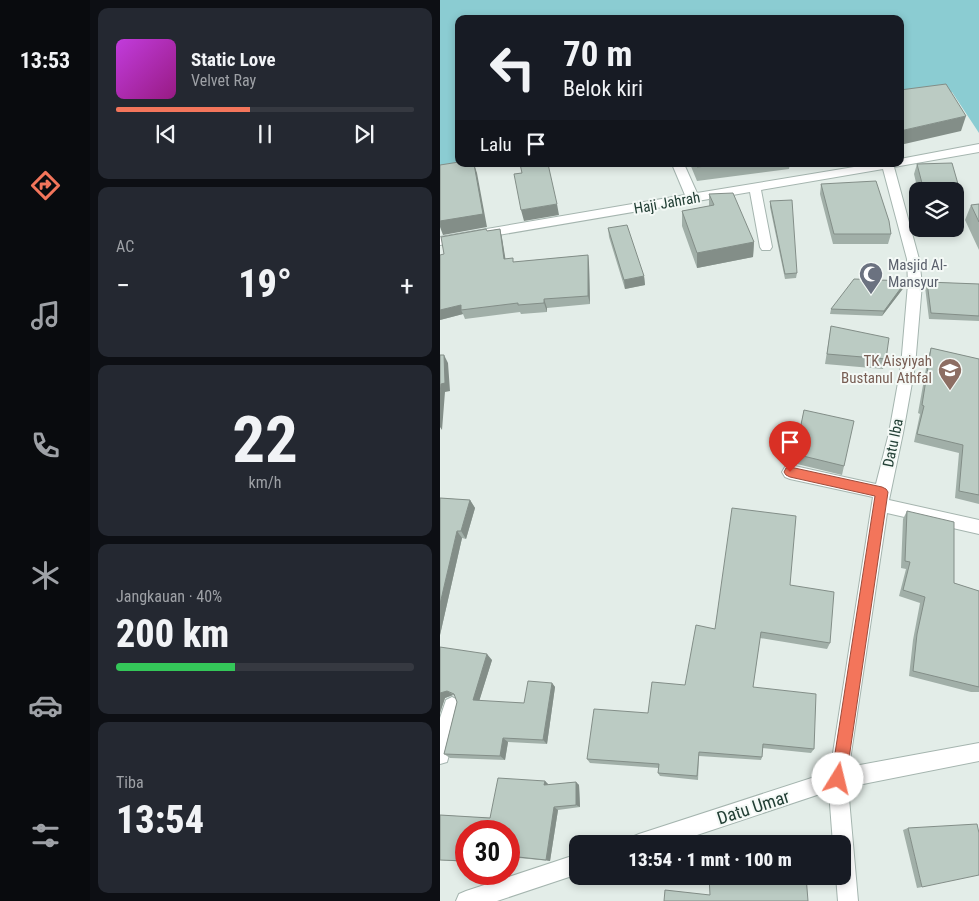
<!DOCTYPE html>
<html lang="id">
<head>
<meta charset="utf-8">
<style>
  body { margin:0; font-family:"Roboto Condensed",sans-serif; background:#242831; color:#f1f3f6; height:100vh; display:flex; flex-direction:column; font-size:19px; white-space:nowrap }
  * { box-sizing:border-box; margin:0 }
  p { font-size:16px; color:#9ea1a6 }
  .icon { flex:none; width:28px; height:28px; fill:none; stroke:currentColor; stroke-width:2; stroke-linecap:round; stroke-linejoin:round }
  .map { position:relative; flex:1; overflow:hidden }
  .side { display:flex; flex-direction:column; gap:8px; padding:8px; background:#0d0f14; width:350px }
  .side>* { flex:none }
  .banner { position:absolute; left:15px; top:15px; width:449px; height:152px; border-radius:10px; box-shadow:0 2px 8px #0003; background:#171b24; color:#f1f3f6; overflow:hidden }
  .tools { position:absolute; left:469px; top:182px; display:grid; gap:10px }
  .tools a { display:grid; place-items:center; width:55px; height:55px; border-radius:10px; background:#171b24; box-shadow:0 2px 8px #0003; font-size:25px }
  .speed { position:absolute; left:15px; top:820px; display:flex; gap:10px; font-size:25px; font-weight:700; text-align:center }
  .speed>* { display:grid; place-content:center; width:65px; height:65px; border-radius:50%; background:#171b24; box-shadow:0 2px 8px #0003; line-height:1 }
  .speed .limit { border:8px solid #d22; background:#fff; color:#111 }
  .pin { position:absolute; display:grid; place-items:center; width:42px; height:42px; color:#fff; margin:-51px -21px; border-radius:50% 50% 50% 0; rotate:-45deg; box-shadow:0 0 5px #0007 }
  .pin .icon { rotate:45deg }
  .me { position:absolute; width:55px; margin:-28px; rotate:9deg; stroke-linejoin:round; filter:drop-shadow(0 0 4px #0008) }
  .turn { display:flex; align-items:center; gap:18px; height:105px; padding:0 25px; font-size:22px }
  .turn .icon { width:65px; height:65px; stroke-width:2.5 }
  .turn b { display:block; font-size:35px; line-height:42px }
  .then { display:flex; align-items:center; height:48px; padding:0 25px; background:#0003; gap:10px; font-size:19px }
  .big { font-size:38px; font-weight:800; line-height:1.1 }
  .side .tile { flex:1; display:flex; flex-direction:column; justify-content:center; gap:8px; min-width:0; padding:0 18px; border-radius:10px; background:#242831 }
  .side .dial { align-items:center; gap:0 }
  .dial b { font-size:65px; line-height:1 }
  .song { display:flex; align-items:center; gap:15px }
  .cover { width:60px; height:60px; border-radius:8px; background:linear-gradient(135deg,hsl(290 70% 55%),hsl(310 70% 35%)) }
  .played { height:5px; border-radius:2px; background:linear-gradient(90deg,#f3755b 45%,#363941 45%) }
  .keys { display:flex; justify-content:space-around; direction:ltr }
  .heat { display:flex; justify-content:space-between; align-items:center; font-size:28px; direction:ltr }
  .charge { height:8px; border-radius:4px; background:linear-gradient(90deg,#34c759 40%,#363941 0) }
  .trip { position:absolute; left:129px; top:835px; width:282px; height:50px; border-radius:10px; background:#171b24; box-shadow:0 2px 8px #0003; font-weight:800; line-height:50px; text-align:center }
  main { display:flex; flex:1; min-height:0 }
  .tab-bar { display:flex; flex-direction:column; width:90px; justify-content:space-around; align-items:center; background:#090b0e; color:#9ea1a6 }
  .tab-bar .icon { width:35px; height:35px }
  .tab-bar .current { color:#f3755b }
  .tab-bar b { font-size:22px; color:#f1f3f6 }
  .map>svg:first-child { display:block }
  .water { fill:#8bccd2 }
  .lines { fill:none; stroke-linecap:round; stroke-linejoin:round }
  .street-casing { stroke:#a5b5af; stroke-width:2 }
  .street { fill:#fff; fill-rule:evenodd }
  .wall { fill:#a1afa8 }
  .shaded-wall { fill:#838e88 }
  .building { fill:#bbcbc3; stroke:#838e88 }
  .route { fill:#f3755b; stroke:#9e4c3b }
  .labels { text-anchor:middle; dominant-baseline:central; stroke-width:4; stroke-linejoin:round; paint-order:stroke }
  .street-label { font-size:15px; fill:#223f35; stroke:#f4f9f6 }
  .worship-label { font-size:15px; fill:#5b616d; stroke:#f4f9f6; text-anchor:start }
  .education-label { font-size:15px; fill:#785e54; stroke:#f4f9f6; text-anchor:end }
  .near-street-label { font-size:18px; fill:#223f35; stroke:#f4f9f6 }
</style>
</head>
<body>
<main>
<nav class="tab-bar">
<b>13:53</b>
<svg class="icon current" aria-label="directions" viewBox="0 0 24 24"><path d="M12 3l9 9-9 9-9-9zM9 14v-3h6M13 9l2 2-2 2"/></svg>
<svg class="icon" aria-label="music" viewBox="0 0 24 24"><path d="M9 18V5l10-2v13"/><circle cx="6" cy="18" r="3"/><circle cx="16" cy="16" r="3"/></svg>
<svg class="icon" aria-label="phone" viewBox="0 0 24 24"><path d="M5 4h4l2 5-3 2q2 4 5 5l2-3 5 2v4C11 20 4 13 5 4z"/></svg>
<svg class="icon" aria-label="climate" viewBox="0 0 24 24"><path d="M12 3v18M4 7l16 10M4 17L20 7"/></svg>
<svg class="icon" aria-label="car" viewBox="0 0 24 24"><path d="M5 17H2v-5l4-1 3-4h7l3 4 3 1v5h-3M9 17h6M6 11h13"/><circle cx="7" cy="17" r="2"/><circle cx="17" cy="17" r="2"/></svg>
<svg class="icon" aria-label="filters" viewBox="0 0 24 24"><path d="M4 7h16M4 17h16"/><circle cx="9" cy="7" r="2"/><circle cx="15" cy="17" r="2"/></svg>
</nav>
<section class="side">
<div class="tile">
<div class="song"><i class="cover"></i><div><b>Static Love</b><p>Velvet Ray</p></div></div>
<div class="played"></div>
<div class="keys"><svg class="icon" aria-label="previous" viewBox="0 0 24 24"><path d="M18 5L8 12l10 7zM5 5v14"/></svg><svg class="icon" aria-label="pause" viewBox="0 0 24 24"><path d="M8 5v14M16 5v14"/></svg><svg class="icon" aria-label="next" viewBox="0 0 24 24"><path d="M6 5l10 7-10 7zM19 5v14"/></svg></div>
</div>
<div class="tile"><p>AC</p>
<div class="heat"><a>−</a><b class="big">19°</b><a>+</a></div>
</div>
<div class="tile dial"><b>22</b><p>km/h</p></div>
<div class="tile"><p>Jangkauan · 40%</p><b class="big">200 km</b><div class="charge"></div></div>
<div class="tile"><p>Tiba</p><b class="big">13:54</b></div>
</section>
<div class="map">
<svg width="539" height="901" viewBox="0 0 539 901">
  <rect width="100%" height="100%" fill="#e3ede8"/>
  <path class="water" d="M0,0h539v133l-27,-41 -52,6v-79h-441v145h27l-46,8z"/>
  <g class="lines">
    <g class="street-casing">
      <path id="street" d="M539,144v8l-85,15 25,92 3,25 -7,82 -12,67 -14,67 90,20v14l-92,-21 -38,254 130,-24v18l-131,26 10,114h-20l-2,-25h6v-32h-9l-4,-53 -159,53h-41l3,-7 7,-3 191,-62 43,-275 -83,-18 -5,-2 -3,-5 3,-5 5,-2 86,19 13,-51 12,-67 7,-82 -1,-25 -24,-90 -122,21 11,57 -2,3h-8l-2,-3 -10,-55 -310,53v-8l245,-42 -13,-31h12l13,29 175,-29h28v-5z
        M12,697l6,3 3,6 -12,49 -2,7 -7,2v-46l6,-18z
        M138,854v20l-81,27h-41l3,-7 7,-3z"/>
    </g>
    <use href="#street" class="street"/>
  </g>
  <path class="wall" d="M250,164h100l-1,5 -92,12z
    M477,164l43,27 -4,10h-1v-10h-37l-4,-17z
    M381,184l70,50 -3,10h-55l-13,-50z
    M269,194l45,48 -1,15 -56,11 -15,-42v-15l27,-5z
    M330,201l27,72 -1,5 -11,1 -15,-72z
    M539,204v46l-14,-30 6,-15z
    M168,228l36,48 1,9 -20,4 -16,-52z
    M60,229l2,9 3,21 9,3 74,-7 1,9 1,40 -43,4v4l-26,2 -1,-2 -55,7 -2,-5 -23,6 4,-66 43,-23z
    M466,281l-1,5 -23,30 -52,-2 1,-5z
    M487,282l52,2v37l-50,-2 -4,-32z
    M391,326l55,33 -3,10 -58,-5z
    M491,348l48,11v145l-24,-6 4,-45 -45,-11 6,-28 -2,-1 10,-56z
    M364,410l40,56 -2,9 -49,-12z
    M0,498l30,2 5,8 -9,31 -4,-1 -22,97z
    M467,511l47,72 25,8v101h-8l-62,-16 4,-36 7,-37 -21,-7 7,-27 -5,-1 2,-49z
    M350,585l40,58 -3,6 -67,-11 -7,49 61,62 -3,4 -49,-5v9l-1,3 -62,-4 -1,24 -38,-4 -2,-3 1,-5 -69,-5 -3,-4 98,-74 30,-56z
    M0,647l52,13 -13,41 45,2 28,-20 3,4 -8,57 -39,-2 -3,18 -55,-2 -6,-4 13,-52 -2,-6 -2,-1 -8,3 -5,15z
    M105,781l3,3v1l28,-3 3,3 1,22 -22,3 -8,51 -41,-4v-26h-43v31l-26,-2v-45l50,3z
    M468,828l14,59 -5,1 -14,-58z"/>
  <path class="shaded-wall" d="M526,116l-5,15 -61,14v-14z
    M34,164l3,9 10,54 -44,8 -3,-8v-6z
    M117,204l2,11 -35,6 -3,-11z
    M60,229l2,9 5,30 -3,-9z
    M314,242l-1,15 -56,11v-15z
    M148,255l1,9 1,40 -2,-8z
    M204,276l1,9 -20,4 -1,-9z
    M466,281l-1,5 -23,30 2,-5z
    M104,299l3,9v4l-3,-9z
    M21,305v5l2,4 -23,6v-10z
    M4,355l4,8 2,28 -5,1 -3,38 -2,-3v-34z
    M30,500l5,8 -9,31 -5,-8z
    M17,531l5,7 -22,97v-31z
    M47,654l5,6 -14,45 -5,-5z
    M112,683l3,4 -8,57 -4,-4z
    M7,691l6,4 -8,3 -5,15v-20z
    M63,738l5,4 -3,18 -5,-4z
    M105,781l3,3v4l-4,-3z
    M136,782l3,3 1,22 -4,-2z
    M114,807l4,3 -8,51 -4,-1z"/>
  <path class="building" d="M506,84l20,32 -66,15v-41z
    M19,162v2h15l9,50 -43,7v-56z
    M512,163l8,28h-36l-7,-27z
    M80,164h28l9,40 -36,6 -7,-36 8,-1z
    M256,164h30l-29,3z
    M436,181l13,40 2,13h-57l-13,-50z
    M293,193l21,49 -57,11 -15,-42 32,-6 -5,-11z
    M352,200l5,73 -12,1 -15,-73z
    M539,204v18l-8,-17z
    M187,225l17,51 -20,4 -16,-52z
    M46,229l1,2 13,-2 4,30 9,-1v4l75,-7v41l-44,3v4l-26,2v-2l-57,7v-5l-21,5v-55l4,-1 -3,-17z
    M414,279l52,2 -22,30 -53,-2z
    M487,282l52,2v32l-48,-3z
    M391,326l58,12 -3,21 -59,-5z
    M491,348l48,11v136l-20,-4 4,-46 -46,-11 7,-28 -2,-1z
    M0,355h4l1,28 -4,1 -1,9z
    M364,410l50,11 -10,45 -49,-12z
    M0,498l30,2 -9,31h-4l-17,73z
    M292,508l64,8 -6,69 44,7 -4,51 -69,-11 -8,55 63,7 -2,55 -51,-5 -1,13 -63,-5 -2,24 -39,-3 1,-9 -72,-5 7,-50 54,4 4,-31 33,3 11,-60 19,4z
    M467,511l47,11v61l25,8v96l-66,-16 4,-37 8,-37 -22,-7 7,-28 -5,-1z
    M0,647l47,7 -14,46 51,3 4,-22 24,2 -9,57 -40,-2 -3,18 -56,-2 13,-52 -3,-8 -7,-3 -7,2z
    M58,778l47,3 -1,4 32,-3v23l-22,2 -8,53 -37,-4v-25h-43v30l-26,-1v-45l50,3z
    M537,824l2,9v42l-57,12 -14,-59z
    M269,876h97l2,25h-144l1,-11 45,5z"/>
  <path class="route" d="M350,467l92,20 4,2 2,3 -42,287 -3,5 -5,3 -5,-3 -2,-5 44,-283 -85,-19 -4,-2 -2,-3 2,-4z"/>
  <defs>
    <g id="mosque-pin" transform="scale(1.25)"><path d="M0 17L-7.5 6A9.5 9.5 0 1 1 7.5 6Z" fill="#6b7280" stroke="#f4f9f6"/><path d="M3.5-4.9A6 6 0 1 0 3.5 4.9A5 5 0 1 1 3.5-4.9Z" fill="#fff"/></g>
    <g id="school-pin" transform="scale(1.25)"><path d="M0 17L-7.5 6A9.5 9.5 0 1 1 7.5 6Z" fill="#8d6e63" stroke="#f4f9f6"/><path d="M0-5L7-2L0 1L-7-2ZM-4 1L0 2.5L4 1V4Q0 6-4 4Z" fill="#fff"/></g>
  </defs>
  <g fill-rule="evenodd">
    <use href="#mosque-pin" x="431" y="274"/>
    <use href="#school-pin" x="510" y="370"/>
  </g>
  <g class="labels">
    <g class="street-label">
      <text transform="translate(227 203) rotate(-10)">Haji Jahrah</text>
      <text transform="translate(453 443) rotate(-78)">Datu Iba</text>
    </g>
    <g class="worship-label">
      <text x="448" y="265">Masjid Al-<tspan x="448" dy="17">Mansyur</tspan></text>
    </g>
    <g class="education-label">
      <text x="492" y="361">TK Aisyiyah<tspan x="492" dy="17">Bustanul Athfal</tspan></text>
    </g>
    <g class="near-street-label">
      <text transform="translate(313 807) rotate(-18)">Datu Umar</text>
    </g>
  </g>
</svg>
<div class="tools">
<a><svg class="icon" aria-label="layers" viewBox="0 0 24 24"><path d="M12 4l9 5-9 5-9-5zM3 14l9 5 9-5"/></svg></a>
</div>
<div class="speed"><div class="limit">30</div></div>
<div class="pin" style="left:350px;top:472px;background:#d93025"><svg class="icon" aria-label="arrive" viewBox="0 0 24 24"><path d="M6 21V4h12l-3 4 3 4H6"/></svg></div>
<svg class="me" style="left:398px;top:779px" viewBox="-20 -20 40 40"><circle r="19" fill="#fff"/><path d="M0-13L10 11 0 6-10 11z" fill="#f3755b"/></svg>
<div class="trip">13:54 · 1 mnt · 100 m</div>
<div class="banner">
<div class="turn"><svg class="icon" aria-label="left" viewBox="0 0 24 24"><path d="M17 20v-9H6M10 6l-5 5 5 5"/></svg><div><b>70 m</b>Belok kiri</div></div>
<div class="then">Lalu<svg class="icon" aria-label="arrive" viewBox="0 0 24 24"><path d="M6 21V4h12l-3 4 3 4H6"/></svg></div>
</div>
</div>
</main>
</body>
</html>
